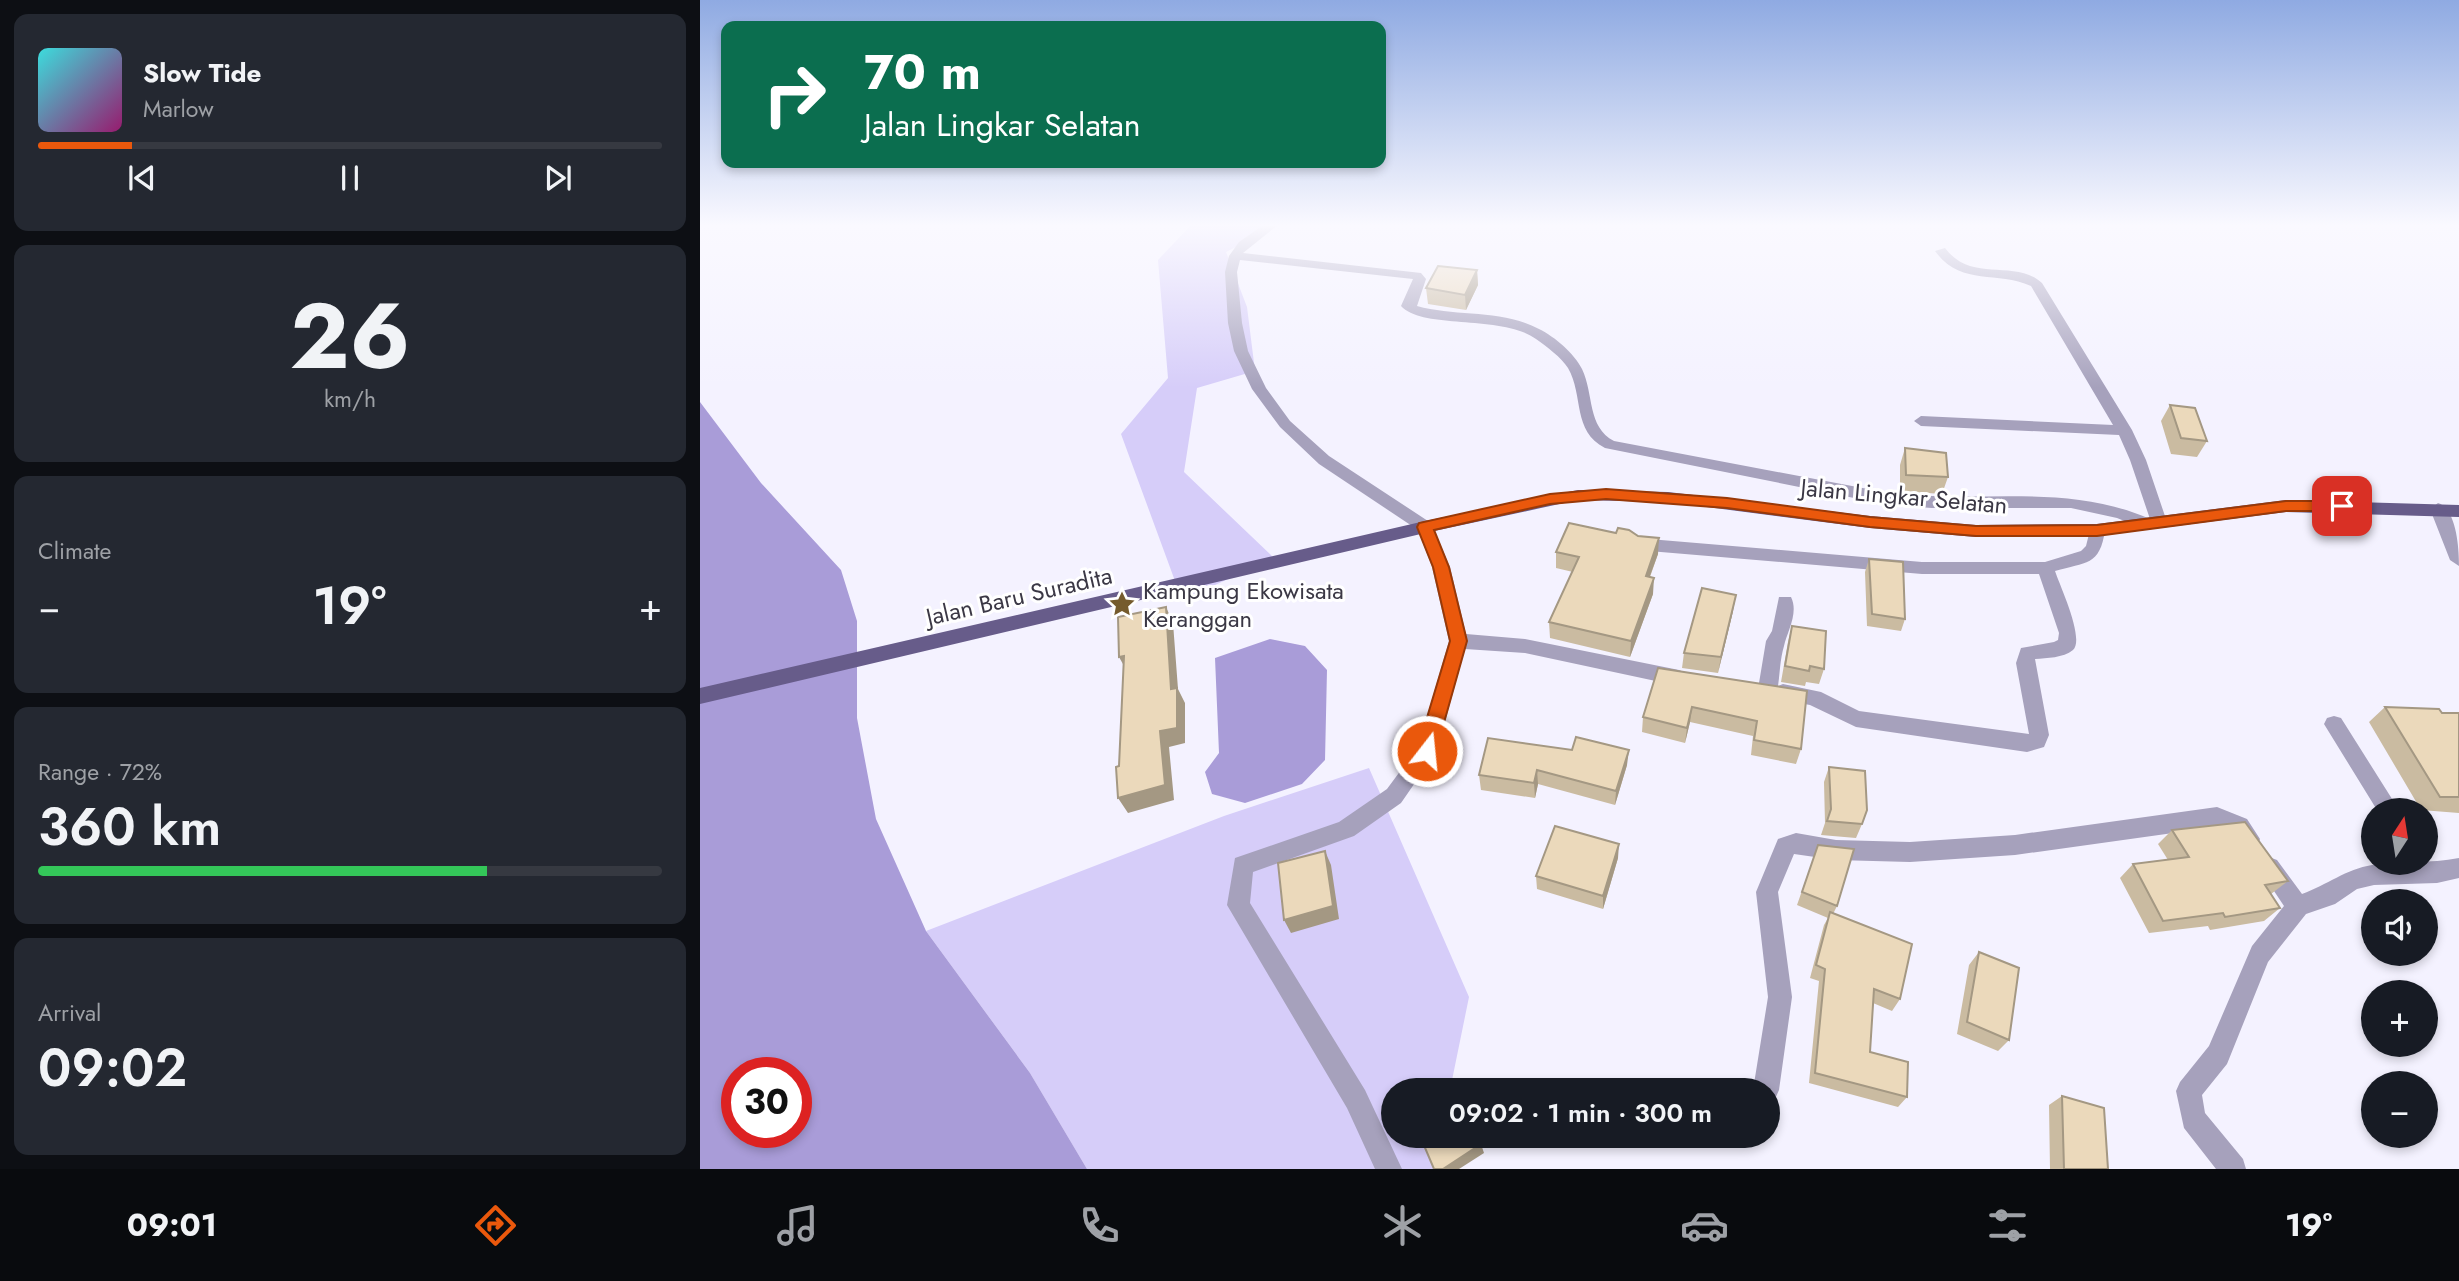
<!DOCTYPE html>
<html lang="en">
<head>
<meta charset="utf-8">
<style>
  body { margin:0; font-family:Jost,sans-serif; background:#242831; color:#f1f3f6; height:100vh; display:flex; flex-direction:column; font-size:26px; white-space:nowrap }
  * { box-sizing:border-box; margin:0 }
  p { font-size:23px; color:#9ea1a6 }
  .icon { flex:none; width:38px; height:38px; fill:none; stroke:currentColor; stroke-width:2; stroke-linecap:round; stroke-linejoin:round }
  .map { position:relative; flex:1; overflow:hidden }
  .side { display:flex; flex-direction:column; gap:14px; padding:14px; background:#0d0f14; width:700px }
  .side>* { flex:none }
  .guide { position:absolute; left:21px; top:21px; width:665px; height:147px; border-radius:14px; box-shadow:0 4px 10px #0003; background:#0b6e4f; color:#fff; overflow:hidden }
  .needle { width:46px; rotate:12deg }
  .tools { position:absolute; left:1661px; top:798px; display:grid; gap:14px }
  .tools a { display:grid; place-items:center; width:77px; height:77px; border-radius:50%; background:#171b24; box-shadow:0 4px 10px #0003; font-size:35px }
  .speed { position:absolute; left:21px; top:1057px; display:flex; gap:14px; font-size:35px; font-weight:700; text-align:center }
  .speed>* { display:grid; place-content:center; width:91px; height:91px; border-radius:50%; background:#171b24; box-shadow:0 4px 10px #0003; line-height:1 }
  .speed .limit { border:10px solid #d22; background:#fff; color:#111 }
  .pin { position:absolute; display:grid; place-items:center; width:60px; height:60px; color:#fff; margin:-30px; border-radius:14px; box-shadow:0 4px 10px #0006 }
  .me { position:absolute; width:77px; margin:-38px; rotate:16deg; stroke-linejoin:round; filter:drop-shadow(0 0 5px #0008) }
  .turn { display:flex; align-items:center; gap:24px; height:147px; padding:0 28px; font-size:32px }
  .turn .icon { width:91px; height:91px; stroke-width:2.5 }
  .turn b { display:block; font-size:49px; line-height:60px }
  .big { font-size:52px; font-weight:600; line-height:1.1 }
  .side .card { flex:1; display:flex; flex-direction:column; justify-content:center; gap:10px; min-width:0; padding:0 24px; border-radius:14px; background:#242831 }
  .side .dial { align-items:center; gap:0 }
  .dial b { font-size:91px; line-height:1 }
  .song { display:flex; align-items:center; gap:21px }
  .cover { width:84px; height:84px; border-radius:10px; background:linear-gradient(135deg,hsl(180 70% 55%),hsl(320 70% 35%)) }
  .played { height:7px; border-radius:4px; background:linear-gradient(90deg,#ea580c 15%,#363941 15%) }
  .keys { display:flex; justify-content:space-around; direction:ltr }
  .heat { display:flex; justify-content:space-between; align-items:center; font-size:38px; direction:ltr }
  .charge { height:10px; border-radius:5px; background:linear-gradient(90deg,#34c759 72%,#363941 0) }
  .trip { position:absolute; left:681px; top:1078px; width:399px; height:70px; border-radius:35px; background:#171b24; box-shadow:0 4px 10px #0003; font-weight:600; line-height:70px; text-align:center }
  .tabs { display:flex; height:112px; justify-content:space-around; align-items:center; background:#090b0e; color:#9ea1a6 }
  .tabs .icon { width:49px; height:49px }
  .tabs .on { color:#ea580c }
  .tabs b { font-size:32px; color:#f1f3f6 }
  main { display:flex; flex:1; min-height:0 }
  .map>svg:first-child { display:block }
  .green { fill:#d6cdf9 }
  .water { fill:#a99cd8; fill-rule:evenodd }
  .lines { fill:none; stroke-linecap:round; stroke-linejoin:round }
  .minor { fill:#a6a1bc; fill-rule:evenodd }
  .major { fill:#675c8a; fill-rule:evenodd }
  .wall { fill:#cabba1 }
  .shaded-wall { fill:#a49883 }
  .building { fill:#ebd9bb; stroke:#a49883; stroke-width:2 }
  .route { fill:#ea580c; stroke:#983908; stroke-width:2 }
  .labels { text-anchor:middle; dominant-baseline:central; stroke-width:6; stroke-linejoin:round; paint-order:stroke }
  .street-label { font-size:24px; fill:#3b3845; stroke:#fff }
  .poi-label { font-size:24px; fill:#3b3845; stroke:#fff; text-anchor:start }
</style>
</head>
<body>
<main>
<section class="side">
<div class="card">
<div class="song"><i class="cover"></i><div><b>Slow Tide</b><p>Marlow</p></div></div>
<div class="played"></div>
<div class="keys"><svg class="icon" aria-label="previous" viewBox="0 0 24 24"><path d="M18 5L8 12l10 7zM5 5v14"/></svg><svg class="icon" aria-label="pause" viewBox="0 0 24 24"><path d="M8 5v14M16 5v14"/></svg><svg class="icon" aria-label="next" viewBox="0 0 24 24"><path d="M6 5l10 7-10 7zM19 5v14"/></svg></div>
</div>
<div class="card dial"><b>26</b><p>km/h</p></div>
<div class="card"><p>Climate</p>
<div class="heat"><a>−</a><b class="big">19°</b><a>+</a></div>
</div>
<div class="card"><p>Range · 72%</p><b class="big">360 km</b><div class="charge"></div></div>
<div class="card"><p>Arrival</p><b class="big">09:02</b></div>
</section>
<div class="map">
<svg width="1759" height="1169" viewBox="0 0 1759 1169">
  <rect width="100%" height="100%" fill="#f4f2ff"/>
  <path class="green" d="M492,224h89l-55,28 21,55 8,64 -58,17 -13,84 90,86 -92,42 -61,-166 47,-56 -10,-118z
    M669,768l100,229 -19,93h-57v46h48l-6,33h-348l-57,-96 -104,-142 298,-115z"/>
  <path class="water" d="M0,402l61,81 80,87 16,51v97l19,101 50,112 104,142 57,96h-387zM37,1073h59v59h-59z
    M570,639l35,7 22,24 -2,90 -23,24 -57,19 -33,-9 -7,-22 14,-19 -4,-95z"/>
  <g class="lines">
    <path class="minor" d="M565,224h14l-36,29 178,20 5,6 -9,27c39,11 85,3 122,23 16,8 35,24 43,40 12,25 5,58 32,72l275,52c88,11 177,-11 261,26l-20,-59 -11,-25 -198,-9 -7,-5 7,-5 192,9 -82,-139c-35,-16 -70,1 -96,-35l10,-3c27,36 69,10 97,35l90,147 14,30 21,62 -2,4 -18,4 -30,-12 -46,-10h-139l-43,-3 -284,-57c-33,-17 -21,-52 -37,-80 -7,-11 -21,-21 -32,-29 -35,-25 -113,-9 -135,-33l12,-27 -173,-19 -3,12 5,51 6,28 18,37 24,33 39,35 102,67 19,44 16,67 59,5 154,31 7,3 3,5 -3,5 -7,3 -154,-33 -60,-4 -28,102 -36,52 -47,33 -101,36 -3,31 115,187 37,79h-27l-28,-61 -120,-203 8,-47 104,-36 48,-33 31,-42 31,-106 -17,-74 -14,-37 -99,-66 -39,-37 -28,-38 -18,-38 -6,-28 -3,-51 4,-16 10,-14z
      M1738,503c19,6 21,47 21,63l-9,-6 -20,-51z
      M1397,524l8,6c-5,36 -19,32 -50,41 5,15 30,68 18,79 -10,8 -26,8 -38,9l14,76 -5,12 -17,5 -171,-25 -46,-22 -27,-5 -8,-5 -7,2 -7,-2 -3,-6 8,-48 6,-10 7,-34h12c8,16 -4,35 -7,49 -4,13 -4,27 -6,40l5,-2 38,8 38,19 170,23 -13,-71 5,-15 33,-6 4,-2 1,-7 -20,-59h-117l-285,-24 -8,-6 8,-6 285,24h123l36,-11 5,-5 5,-20z
      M1634,716l7,2 58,92h-22l-53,-86 3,-6z
      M1517,807l30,12 13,20 -3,7 -8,3 -8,-3 -10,-13 -15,-6 -201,28 -105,7 -74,-2 -42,-6 -16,38 14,105 -13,93 -4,9 -7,3v-12h-15l15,-93 -12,-105 22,-53 18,-6 40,7 74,2 105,-7z
      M1569,857l8,3 25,34c25,-9 44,-25 70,-29 29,-5 58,-1 87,-7v20l-22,5 -63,2 -17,4 -22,15 -29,10 -38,48 -41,102 -25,31 3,18 38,46 3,10h-30l-32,-41 -8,-37 4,-9 29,-36 43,-100 32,-40 -26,-39 3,-7z"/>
    <path class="major" d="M878,490l90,2 202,24 106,9 121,-1 189,-24 173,5v12l-173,-5 -189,24 -121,1 -106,-9 -202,-26 -90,-2 -153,33 -725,171v-16l725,-167z"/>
  </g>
  <path class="wall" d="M777,270l1,15 -12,25 -38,-6 -2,-16z
    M1470,405l37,36 -10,16 -26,-3 -10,-33z
    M1205,448l43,29 -6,17 -42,-3v-26z
    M856,552l102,2 -8,23 3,17 -23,63 -80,-19 -1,-16 24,-50 -17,-4z
    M1169,559l36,60 -4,12 -34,-5 -2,-54z
    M1033,611l-15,62 -36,-5 2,-15z
    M1092,626l32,43 -5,15 -13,-2 -1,4 -24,-4 7,-40z
    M958,668l149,23 -6,58 -5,15 -45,-9 2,-19 -63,-14 -5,21 -43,-11 1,-15z
    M1685,707l57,6h17v100l-38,-3 -52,-88z
    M872,750l55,15 -12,40 -77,-21 -3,14 -54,-8 -2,-15z
    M1129,767l33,57 -6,14 -35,-3 4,-12 -1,-41z
    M1472,830l116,51 -17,13 9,14 -16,13 -54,9 -2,-4 -59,7 -29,-55 13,-14 35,-4 -10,-16z
    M1118,845l19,61 -4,8 67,85 -8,12 -19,-8 -3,49 37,45 -9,10 -89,-24 10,-102 -9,-3 14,-53 4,-7 -31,-13z
    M918,858l-15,51 -66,-20 -1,-13z
    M1279,952l30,88 -11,11 -41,-17 12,-69z
    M1362,1096l46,73h-58l-1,-64z"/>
  <path class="shaded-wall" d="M777,270l1,15 -12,25 -1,-15z
    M959,538l-1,16 -14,38 2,-16z
    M954,578l-1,16 -23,63 1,-16z
    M1036,595l-3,16 -15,62 3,-16z
    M466,607l7,16 5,66 7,14v40l-16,4 5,53 -46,13 -10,-15 53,-109z
    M424,656l4,17 -9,-16z
    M992,707l-2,15 -5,21 2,-15z
    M929,750l-2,15 -12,40 1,-14z
    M837,770l1,14 -3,14 -1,-15z
    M919,844l-1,14 -15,51v-13z
    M625,851l6,14 8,54 -48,14 -7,-13z
    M781,1144l3,9 -25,16h-16z"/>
  <path class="building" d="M738,266l39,4 -12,25 -39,-7z
    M1470,405l25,3 12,33 -26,-3z
    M1205,448l41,5 2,24 -42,-2z
    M869,523l47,10 2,-5 11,2 9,6 21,2 -13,38 8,2 -23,63 -82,-19 30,-65 -23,-5z
    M1169,559l34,3 2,57 -33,-5z
    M1002,588l34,7 -15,62 -37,-4z
    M466,607l5,82 6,-1v40l-17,3 5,54 -47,13 -2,-31 3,-1 5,-110 -5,1 -1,-40z
    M1092,626l34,5 -2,38 -14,-3 -1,5 -24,-5z
    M958,668l149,23 -6,58 -47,-9 3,-19 -65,-14 -5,21 -44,-11z
    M1685,707l54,2 3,4h17v84h-19z
    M876,737l53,13 -13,41 -79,-21 -3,13 -55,-8 9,-37 84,12z
    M1129,767l36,4 2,39 -5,14 -35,-3 4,-12z
    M1545,822l43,59 -23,4 15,23 -55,9 -2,-4 -60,8 -30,-57 56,-7 -17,-27z
    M855,826l64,18 -16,52 -67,-20z
    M1118,845l36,4 -17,57 -35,-14z
    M625,851l8,55 -49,14 -6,-57z
    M1130,912l82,32 -12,55 -26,-10 -4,63 38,10 -1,35 -92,-24 10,-104 -9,-4z
    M1279,952l40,16 -10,72 -42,-18z
    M1362,1096l42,12 4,61h-44z
    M720,1136h57l4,8 -38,25h-9z"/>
  <linearGradient id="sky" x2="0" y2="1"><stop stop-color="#8faae2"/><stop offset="0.58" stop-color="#faf9ff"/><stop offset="1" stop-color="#faf9ff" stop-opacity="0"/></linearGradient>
  <rect width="1759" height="388" fill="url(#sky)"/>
  <path class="route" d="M906,489l121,9 143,19 106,9 121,-1 189,-24h56l7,5 -7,5h-56l-189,25h-121l-106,-9 -143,-19 -121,-9 -56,5 -116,26 15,37 18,74 -31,110 -3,6 -6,2 -7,-2 -3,-6 33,-110 -17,-74 -16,-40 2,-4 131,-29z"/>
  <defs>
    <g id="sight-bare" transform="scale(2.1)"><path d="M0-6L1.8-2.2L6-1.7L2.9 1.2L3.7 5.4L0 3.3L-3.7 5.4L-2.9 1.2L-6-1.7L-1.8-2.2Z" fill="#755b2d" stroke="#fff" stroke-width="2.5" paint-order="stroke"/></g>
  </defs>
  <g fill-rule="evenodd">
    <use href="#sight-bare" x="422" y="604"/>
  </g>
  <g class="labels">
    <g class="street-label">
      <text transform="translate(1204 496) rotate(5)">Jalan Lingkar Selatan</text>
      <text transform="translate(319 596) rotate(-13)">Jalan Baru Suradita</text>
    </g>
    <g class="poi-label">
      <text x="443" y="590">Kampung Ekowisata<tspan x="443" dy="28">Keranggan</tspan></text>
    </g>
  </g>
</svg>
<div class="tools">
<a><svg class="needle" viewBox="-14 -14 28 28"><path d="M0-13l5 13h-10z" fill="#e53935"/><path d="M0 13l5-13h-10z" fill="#9ea1a6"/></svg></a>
<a><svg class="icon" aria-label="sound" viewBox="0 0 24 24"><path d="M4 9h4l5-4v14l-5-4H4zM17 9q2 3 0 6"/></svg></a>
<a>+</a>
<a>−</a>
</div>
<div class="speed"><div class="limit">30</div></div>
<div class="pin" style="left:1642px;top:506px;background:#d93025"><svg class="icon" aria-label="arrive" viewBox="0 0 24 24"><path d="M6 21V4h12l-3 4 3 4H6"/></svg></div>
<svg class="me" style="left:727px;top:751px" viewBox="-20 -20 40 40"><circle r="17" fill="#ea580c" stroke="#fff" stroke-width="3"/><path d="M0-11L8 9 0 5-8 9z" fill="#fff"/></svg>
<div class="trip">09:02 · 1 min · 300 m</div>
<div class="guide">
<div class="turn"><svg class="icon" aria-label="right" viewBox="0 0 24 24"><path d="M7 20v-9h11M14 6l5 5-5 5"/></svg><div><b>70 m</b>Jalan Lingkar Selatan</div></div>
</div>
</div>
</main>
<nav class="tabs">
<b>09:01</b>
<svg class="icon on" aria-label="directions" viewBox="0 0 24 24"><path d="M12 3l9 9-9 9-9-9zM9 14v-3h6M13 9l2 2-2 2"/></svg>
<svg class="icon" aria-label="music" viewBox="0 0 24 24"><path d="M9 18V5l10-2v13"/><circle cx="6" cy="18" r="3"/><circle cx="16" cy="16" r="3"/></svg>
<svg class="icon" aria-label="phone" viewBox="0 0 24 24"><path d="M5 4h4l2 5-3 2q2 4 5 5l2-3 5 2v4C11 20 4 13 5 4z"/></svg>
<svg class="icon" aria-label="climate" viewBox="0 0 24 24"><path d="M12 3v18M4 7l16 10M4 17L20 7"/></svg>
<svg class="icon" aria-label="car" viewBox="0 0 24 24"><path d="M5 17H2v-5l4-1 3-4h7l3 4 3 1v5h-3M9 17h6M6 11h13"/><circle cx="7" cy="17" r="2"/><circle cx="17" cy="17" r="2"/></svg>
<svg class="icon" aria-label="filters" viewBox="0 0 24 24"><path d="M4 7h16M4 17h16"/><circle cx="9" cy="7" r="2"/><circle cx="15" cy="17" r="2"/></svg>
<b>19°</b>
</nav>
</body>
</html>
